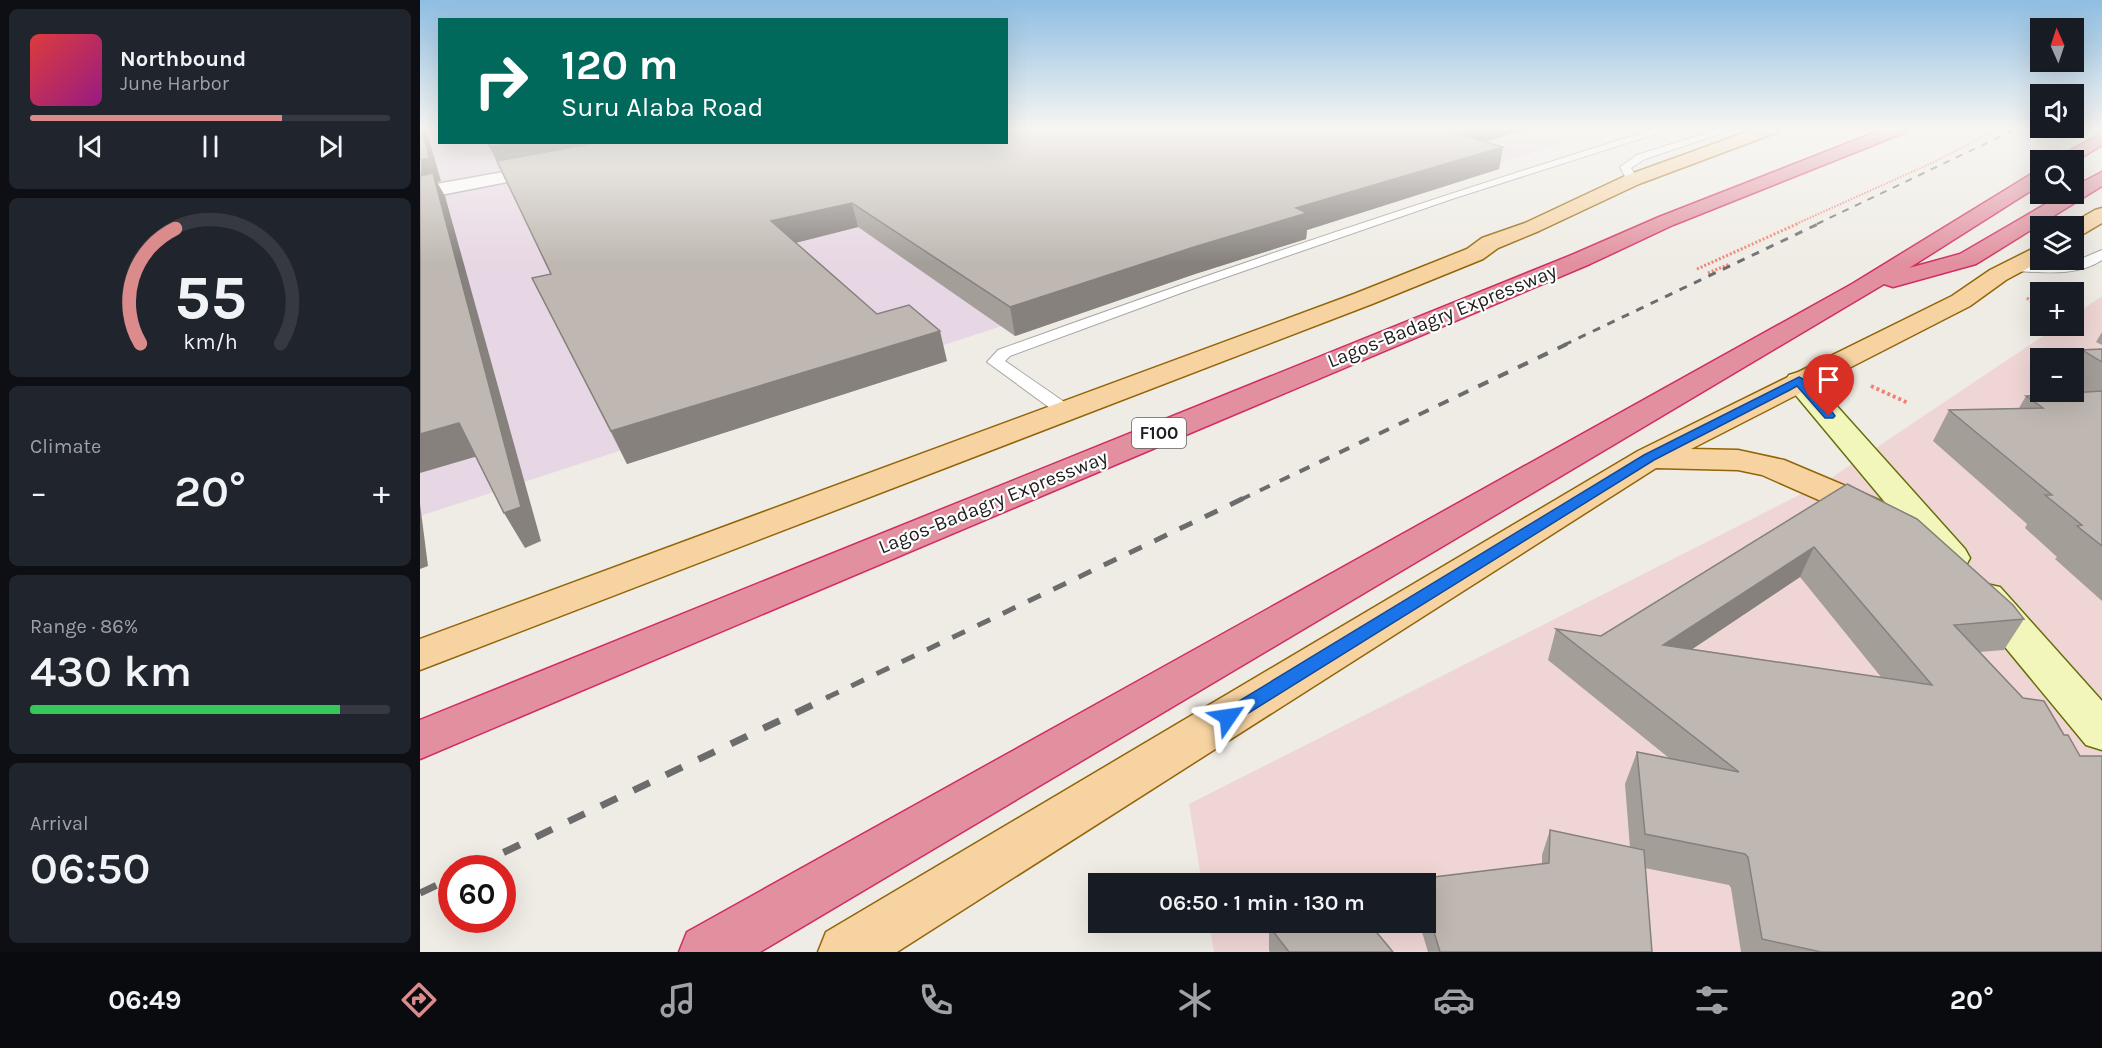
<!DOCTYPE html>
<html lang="en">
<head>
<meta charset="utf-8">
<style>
  body { margin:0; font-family:Karla,sans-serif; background:#20242c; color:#f1f3f6; height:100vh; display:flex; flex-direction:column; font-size:22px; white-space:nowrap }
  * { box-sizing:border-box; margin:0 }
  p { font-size:20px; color:#9ea1a6 }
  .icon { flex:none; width:33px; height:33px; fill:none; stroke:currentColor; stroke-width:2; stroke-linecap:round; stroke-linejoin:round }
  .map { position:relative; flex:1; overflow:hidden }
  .sheet { display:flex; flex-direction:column; gap:9px; padding:9px; background:#0d0f14; width:420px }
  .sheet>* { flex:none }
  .guide { position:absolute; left:18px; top:18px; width:570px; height:126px; border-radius:0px; box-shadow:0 6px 24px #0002; background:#00695c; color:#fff; overflow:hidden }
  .needle { width:39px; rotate:357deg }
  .controls { position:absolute; left:1610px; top:18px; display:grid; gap:12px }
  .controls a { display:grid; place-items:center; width:54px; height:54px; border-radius:0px; background:#171b24; box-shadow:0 6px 24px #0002; font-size:30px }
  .speed { position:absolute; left:18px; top:855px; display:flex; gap:12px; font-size:30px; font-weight:700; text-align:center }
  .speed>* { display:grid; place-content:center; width:78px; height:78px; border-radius:50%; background:#171b24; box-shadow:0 6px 24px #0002; line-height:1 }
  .speed .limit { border:9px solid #d22; background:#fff; color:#111 }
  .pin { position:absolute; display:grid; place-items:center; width:51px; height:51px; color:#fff; margin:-62px -26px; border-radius:50% 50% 50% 0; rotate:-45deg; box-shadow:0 0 6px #0007 }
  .pin .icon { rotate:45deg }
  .me { position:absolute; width:66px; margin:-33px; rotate:58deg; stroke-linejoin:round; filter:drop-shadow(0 0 4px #0008) }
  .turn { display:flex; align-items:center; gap:21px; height:126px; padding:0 24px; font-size:27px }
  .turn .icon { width:78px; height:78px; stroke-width:2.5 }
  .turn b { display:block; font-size:42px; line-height:51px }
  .big { font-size:45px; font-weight:600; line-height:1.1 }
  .sheet .tile { flex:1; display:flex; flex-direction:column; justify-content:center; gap:9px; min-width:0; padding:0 21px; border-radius:9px; background:#20242c }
  .sheet .dial { align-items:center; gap:0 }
  .dial svg { height:156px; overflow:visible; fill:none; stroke:#363941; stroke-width:7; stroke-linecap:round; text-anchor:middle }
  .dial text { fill:#f1f3f6; stroke:none }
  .song { display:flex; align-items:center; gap:18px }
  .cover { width:72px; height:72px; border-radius:9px; background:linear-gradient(135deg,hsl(0 70% 55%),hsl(310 70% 35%)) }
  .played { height:6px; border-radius:3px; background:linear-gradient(90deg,#dc8b8c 70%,#363941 70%) }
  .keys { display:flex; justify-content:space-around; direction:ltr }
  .heat { display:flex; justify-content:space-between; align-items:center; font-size:33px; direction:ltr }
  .charge { height:9px; border-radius:4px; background:linear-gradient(90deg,#34c759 86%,#363941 0) }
  .trip { position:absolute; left:668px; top:873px; width:348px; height:60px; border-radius:0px; background:#171b24; box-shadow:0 6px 24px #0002; font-weight:600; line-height:60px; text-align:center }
  .dock { display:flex; height:96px; justify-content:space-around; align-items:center; background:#090b0e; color:#9ea1a6 }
  .dock .icon { width:42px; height:42px }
  .dock .selected { color:#dc8b8c }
  .dock b { font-size:27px; color:#f1f3f6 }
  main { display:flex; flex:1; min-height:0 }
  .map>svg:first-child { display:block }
  .commercial { fill:#efd6d5; fill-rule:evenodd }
  .industrial { fill:#e7d7e4 }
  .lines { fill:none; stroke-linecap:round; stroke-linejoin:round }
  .lane-casing { stroke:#a5a5a5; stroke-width:2 }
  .street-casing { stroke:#a5a5a5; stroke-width:3 }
  .secondary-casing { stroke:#64700a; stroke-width:3 }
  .primary-casing { stroke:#916508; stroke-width:3 }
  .highway-casing { stroke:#d22d63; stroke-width:3 }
  .path-far2 { stroke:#f38172; stroke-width:2; stroke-dasharray:1.5 1.5; stroke-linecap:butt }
  .path-far1 { stroke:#f38172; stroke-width:3; stroke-dasharray:2 2; stroke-linecap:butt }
  .path { stroke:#f38172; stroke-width:4; stroke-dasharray:3 3; stroke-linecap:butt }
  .lane { fill:#fff; fill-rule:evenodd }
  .street { fill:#fff; fill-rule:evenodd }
  .secondary { fill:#f3f6bb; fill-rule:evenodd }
  .primary { fill:#f7d3a2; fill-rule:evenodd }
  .highway { fill:#e2909f; fill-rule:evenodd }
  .rail-far4 { stroke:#6c6c6c; stroke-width:2; stroke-dasharray:7 7; stroke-linecap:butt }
  .rail-far3 { stroke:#6c6c6c; stroke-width:3; stroke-dasharray:8 8; stroke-linecap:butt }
  .rail-far2 { stroke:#6c6c6c; stroke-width:4; stroke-dasharray:11 11; stroke-linecap:butt }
  .rail-far1 { stroke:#6c6c6c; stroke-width:5; stroke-dasharray:14 14; stroke-linecap:butt }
  .rail { stroke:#6c6c6c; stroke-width:7; stroke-dasharray:18 18; stroke-linecap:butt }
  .wall { fill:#a49e99; fill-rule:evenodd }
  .shaded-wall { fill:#86817d }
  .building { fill:#bfb8b2; stroke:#86817d; stroke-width:1.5; fill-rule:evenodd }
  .route { fill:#1a73e8; stroke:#114b97; stroke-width:1.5 }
  .labels { text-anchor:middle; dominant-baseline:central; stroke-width:4.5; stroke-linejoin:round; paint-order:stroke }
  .shield { fill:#fff; stroke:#626262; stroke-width:1.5 }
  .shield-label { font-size:18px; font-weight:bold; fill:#1e1e1e }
  .street-label { font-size:20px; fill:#1e1e1e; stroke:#fff }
</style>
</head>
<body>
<main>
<section class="sheet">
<div class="tile">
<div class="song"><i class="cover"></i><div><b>Northbound</b><p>June Harbor</p></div></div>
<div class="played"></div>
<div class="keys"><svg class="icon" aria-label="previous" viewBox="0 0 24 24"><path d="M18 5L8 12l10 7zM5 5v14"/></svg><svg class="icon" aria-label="pause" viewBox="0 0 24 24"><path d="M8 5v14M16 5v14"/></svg><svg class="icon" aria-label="next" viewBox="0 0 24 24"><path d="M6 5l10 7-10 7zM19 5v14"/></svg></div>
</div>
<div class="tile dial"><svg viewBox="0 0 100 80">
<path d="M14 69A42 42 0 1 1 86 69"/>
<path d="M14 69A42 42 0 0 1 32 10" stroke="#dc8b8c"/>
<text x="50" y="56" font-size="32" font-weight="700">55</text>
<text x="50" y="72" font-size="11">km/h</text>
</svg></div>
<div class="tile"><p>Climate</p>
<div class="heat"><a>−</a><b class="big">20°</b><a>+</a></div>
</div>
<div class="tile"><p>Range · 86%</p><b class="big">430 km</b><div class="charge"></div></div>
<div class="tile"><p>Arrival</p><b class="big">06:50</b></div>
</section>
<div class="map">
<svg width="1682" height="952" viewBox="0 0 1682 952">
  <rect width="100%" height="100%" fill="#efece5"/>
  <path class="commercial" d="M1682,296v656h-888l-5,-29 216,-1v-38l-223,-1 -13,-79 636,-322 233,-156h15v-10zM1620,358h33v34h-33z"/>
  <path class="industrial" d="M0,129h19l1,13h566l1,-13h599l-1186,387z"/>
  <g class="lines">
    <g class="lane-casing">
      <path id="lane" d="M1235,129h16l-219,70 -263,91 -179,66 -5,5 68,47 3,4 -3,4h-12l-74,-54 11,-12c218,-79 437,-153 657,-221z
        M1299,129h15l-89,30 -14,9 7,12 -2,2h-8l-8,-15 17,-12z
        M1682,250v10c-26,17 -58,12 -88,11l-7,-4 7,-4h57z"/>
    </g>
    <g class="street-casing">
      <path id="street" d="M128,164l6,1 3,4 -3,4 -134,26v-12z"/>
    </g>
    <g class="secondary-casing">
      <path id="secondary" d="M1379,372l10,3 156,174 5,9 -5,9 -13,3 -13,-3 -150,-180 -4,-6 4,-6z
        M1566,584l14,3 102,114v49l-16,-5 -114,-138 -5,-10 5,-10z"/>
    </g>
    <g class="primary-casing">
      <path id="primary" d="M1335,129h25l-2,3 -139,52 -100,47 -41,17 -15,11 -111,45 -952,366v-31l934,-345 113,-45 15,-11 43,-15 100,-47z
        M1682,208v15l-22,13 -7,2v-12h-6l28,-16z
        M1620,245v15h3l-37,20 -36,26 -279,143 47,1 46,10 102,43 5,8 -5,8 -12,3 -12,-3 -100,-44 -24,-5 -82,-2 -759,484h-79l8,-20 812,-481 314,-155 38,-26z"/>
    </g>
    <g class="highway-casing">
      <path id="highway" d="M1464,129h24l-2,3 -233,93 -83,39 -1170,495v-39l1154,-466 85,-37z
        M1682,133v12l-29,18v-3h-16l3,-4z
        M1620,171v14l-131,83 51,-14 103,-60h10v-7l29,-15v14l-126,78 -83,23 -9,-3 -1124,668h-81l8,-20 1165,-648 181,-111z"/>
    </g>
    <path class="path-far2" d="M1376,224l138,-62 64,-33"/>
    <path class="path-far1" d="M1277,269l102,-46
      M1288,273l22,-9
      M1607,298l13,10"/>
    <path class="path" d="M1451,386l37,17"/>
    <use href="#lane" class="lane"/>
    <use href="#street" class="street"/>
    <use href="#secondary" class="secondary"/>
    <use href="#primary" class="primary"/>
    <use href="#highway" class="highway"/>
    <path class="rail-far4" d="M1397,224l199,-95"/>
    <path class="rail-far3" d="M1144,345l256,-122"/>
    <path class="rail-far2" d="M820,500l327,-156"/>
    <path class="rail-far1" d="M406,698l418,-200"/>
    <path class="rail" d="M51,868l358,-171
      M0,893l32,-15"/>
  </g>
  <path class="wall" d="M1107,129l-42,13 18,5 -4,22 -192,61 -1,9 -111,35 -180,62 -157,-109 -63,16 82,71 70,47 -320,103 -95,-186 19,-4 -64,-132z
    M1682,332v13l-6,-3z
    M1682,349v252l-47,-42 2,-2 -32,-29 2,-4 -94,-83 16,-31 70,-2 7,-12 59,-4 -12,-8v-18l9,-16z
    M1427,484l177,135 -20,31 -25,2 123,300h-361l-10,-64 -2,-3 -84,-17 7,84h-224l-9,-30h6v-38h-7v-5l124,-15v-9l8,-25 80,18 -5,-64 12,-32 32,6 -121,-98 8,-31 45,7zM1380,577l81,100 -189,-28z
    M849,926l124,26h-123l-1,-1z"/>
  <path class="shaded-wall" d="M2,129h4l15,52 -4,1 8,14 96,345 -16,7 -21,-35 -84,-328z
    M1036,129h71l-80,24 2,-22z
    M97,142h127l-143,28 -11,-23z
    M1083,147l-4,22 -192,61 -1,9 -111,35 -180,62 -5,-29 286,-99z
    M432,203l6,24 -79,20 -8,-26z
    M520,331l7,30 -320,103 -16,-33z
    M39,423l19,33 -58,17v-39z
    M0,504l8,62 -8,3z
    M1394,547l-14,30 -148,99 11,-31z"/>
  <path class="building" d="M0,129h2l7,29 -9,2z
    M586,129h450l-7,2 54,16 -207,61 11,5 -113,34 -184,60 -158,-104 -81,18 106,93 32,-9 31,26 -329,100 -79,-153 19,-4 -54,-113 104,-19h405z
    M68,142h29l-27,5z
    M13,173l88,334 -17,6 -45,-90 -39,11v-258z
    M1682,349v13l-20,-12z
    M1682,391v155l-25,-20 5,-1 -37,-30h7l-103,-85 94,-2 -17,-12z
    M1427,484l70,35 96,86 11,14 -70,6 69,73 21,3 20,34h4l12,21h22v196h-281l-59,-13 -14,-82 -3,-3 -100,-20 -8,-82 102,20 -183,-143 45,7zM1394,547l118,138 -269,-40z
    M1130,830l94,20 8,102h-212l-15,-50v-18h-5l-2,-5 131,-16z
    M855,922h93l25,30h-104l-20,-26z"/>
  <linearGradient id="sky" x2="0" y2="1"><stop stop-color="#8ebee2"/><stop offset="0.49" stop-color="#f8f6f3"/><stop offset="1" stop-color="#f8f6f3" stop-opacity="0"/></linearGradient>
  <rect width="1682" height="263" fill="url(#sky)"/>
  <path class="route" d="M1379,377l4,2 30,34 2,3 -2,2h-8l-28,-32 -9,5 -134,69 -420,262 -6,3 -7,-3 -2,-5 2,-5 423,-257z"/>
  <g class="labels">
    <rect class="shield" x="712" y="418" width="54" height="30" rx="4.5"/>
    <g class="shield-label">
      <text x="739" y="433">F100</text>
    </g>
    <g class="street-label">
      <text transform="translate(1022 316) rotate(-22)">Lagos-Badagry Expressway</text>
      <text transform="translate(573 502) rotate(-22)">Lagos-Badagry Expressway</text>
    </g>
  </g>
</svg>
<div class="controls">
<a><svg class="needle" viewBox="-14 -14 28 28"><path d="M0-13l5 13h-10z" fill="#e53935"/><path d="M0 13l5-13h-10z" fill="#9ea1a6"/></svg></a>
<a><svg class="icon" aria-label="sound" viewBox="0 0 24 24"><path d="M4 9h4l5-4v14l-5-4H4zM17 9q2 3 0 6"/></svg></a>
<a><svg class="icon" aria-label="search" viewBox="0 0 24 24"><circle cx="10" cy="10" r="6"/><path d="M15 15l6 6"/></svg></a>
<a><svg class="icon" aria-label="layers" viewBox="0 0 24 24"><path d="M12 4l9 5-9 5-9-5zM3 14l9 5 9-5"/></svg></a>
<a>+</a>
<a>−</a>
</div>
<div class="speed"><div class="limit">60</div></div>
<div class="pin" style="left:1409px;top:416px;background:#d93025"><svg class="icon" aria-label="arrive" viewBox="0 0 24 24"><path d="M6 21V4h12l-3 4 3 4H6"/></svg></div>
<svg class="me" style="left:808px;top:717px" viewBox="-20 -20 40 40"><path d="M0-17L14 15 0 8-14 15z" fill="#1a73e8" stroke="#fff" stroke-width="4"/></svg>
<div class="trip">06:50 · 1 min · 130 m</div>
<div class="guide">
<div class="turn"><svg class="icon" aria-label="right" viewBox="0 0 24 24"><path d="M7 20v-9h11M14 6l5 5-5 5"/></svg><div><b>120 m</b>Suru Alaba Road</div></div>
</div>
</div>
</main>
<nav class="dock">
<b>06:49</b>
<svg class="icon selected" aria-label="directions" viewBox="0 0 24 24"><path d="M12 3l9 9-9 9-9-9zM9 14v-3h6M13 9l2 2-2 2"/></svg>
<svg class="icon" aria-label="music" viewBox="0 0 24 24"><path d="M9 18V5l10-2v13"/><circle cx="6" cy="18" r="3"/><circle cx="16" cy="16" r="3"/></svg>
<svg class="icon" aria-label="phone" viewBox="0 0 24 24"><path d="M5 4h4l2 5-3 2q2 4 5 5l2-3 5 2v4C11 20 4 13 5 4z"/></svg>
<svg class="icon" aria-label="climate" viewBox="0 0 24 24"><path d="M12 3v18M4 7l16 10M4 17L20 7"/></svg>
<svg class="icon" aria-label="car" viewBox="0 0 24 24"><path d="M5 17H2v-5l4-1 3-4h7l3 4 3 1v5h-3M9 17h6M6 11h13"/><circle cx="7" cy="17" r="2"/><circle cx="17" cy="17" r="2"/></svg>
<svg class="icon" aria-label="filters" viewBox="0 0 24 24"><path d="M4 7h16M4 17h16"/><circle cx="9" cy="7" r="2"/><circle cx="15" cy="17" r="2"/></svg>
<b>20°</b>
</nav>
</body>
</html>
